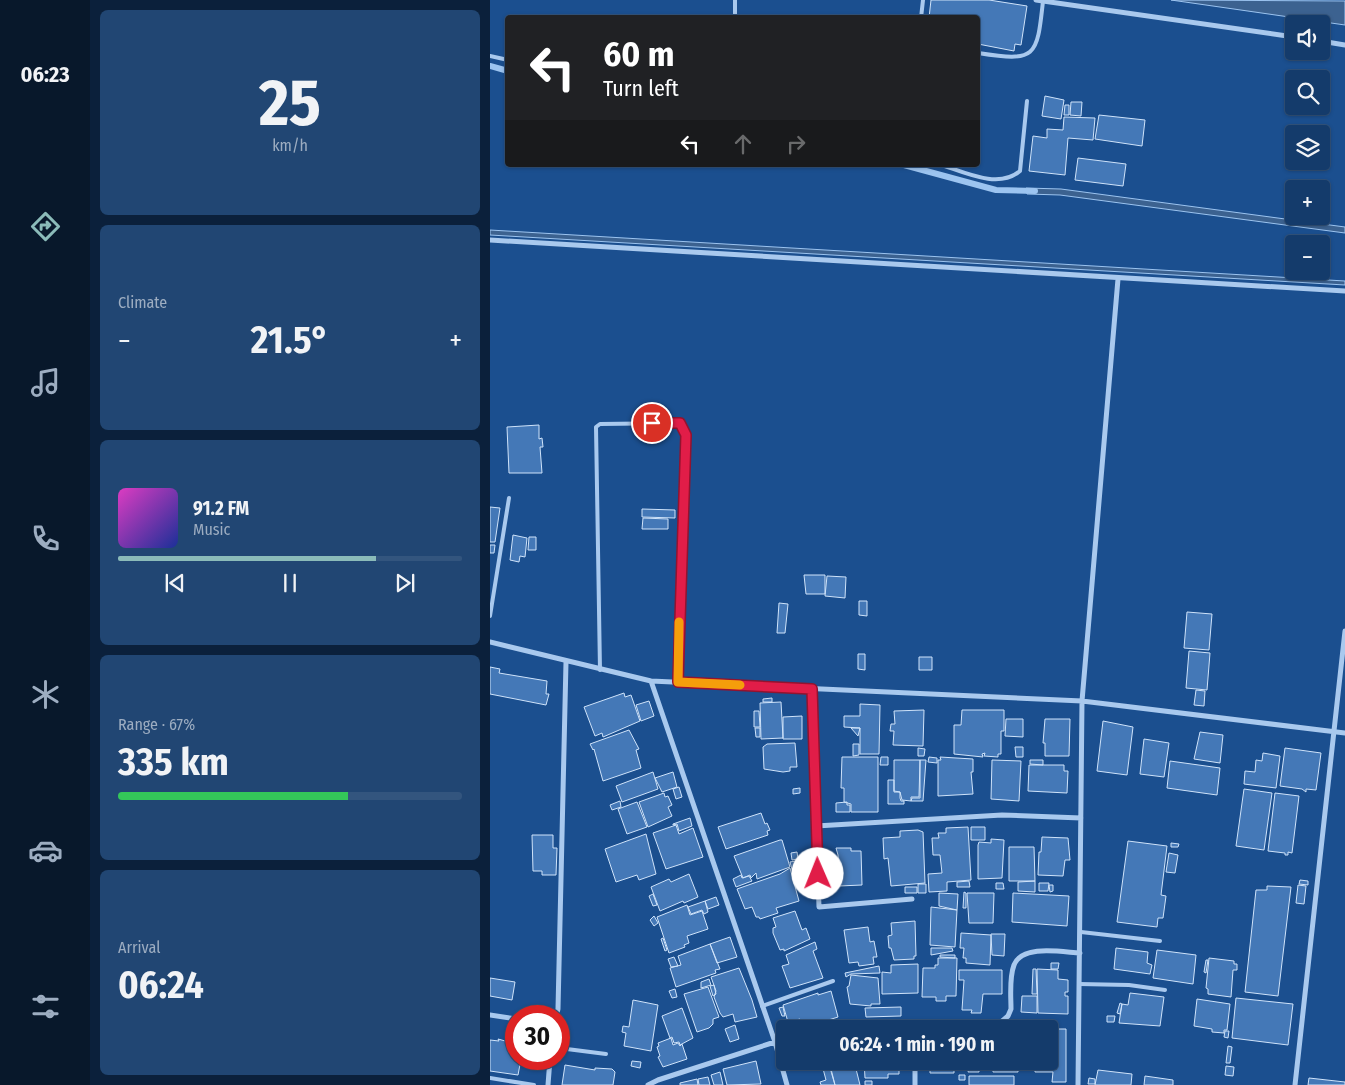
<!DOCTYPE html>
<html lang="en">
<head>
<meta charset="utf-8">
<style>
  body { margin:0; font-family:"Fira Sans Condensed",sans-serif; background:#214673; color:#f1f3f6; height:100vh; display:flex; flex-direction:column; font-size:19px; white-space:nowrap }
  * { box-sizing:border-box; margin:0 }
  p { font-size:16px; color:#9dadc1 }
  .icon { flex:none; width:28px; height:28px; fill:none; stroke:currentColor; stroke-width:2; stroke-linecap:round; stroke-linejoin:round }
  .map { position:relative; flex:1; overflow:hidden }
  .panel { display:flex; flex-direction:column; gap:10px; padding:10px; background:#0b203b; width:400px }
  .panel>* { flex:none }
  .hud { position:absolute; left:15px; top:15px; width:475px; height:152px; border-radius:5px; box-shadow:0 1px 4px #0004,0 0 0 1px #33557e; background:#202124; color:#fff; overflow:hidden }
  .tools { position:absolute; left:795px; top:15px; display:grid; gap:10px }
  .tools a { display:grid; place-items:center; width:45px; height:45px; border-radius:5px; background:#143b6b; box-shadow:0 1px 4px #0004,0 0 0 1px #33557e; font-size:25px }
  .speed { position:absolute; left:15px; top:1005px; display:flex; gap:10px; font-size:25px; font-weight:700; text-align:center }
  .speed>* { display:grid; place-content:center; width:65px; height:65px; border-radius:50%; background:#143b6b; box-shadow:0 1px 4px #0004,0 0 0 1px #33557e; line-height:1 }
  .speed .limit { border:8px solid #d22; background:#fff; color:#111 }
  .pin { position:absolute; display:grid; place-items:center; width:42px; height:42px; color:#fff; margin:-21px; border:2px solid #fff; border-radius:50%; box-shadow:0 1px 5px #0007 }
  .me { position:absolute; width:55px; margin:-28px; rotate:359deg; stroke-linejoin:round; filter:drop-shadow(0 0 4px #0008) }
  .turn { display:flex; align-items:center; gap:18px; height:105px; padding:0 15px; font-size:22px }
  .turn .icon { width:65px; height:65px; stroke-width:2.5 }
  .turn b { display:block; font-size:35px; line-height:42px }
  .lanes { display:flex; align-items:center; height:48px; padding:0 15px; background:#0003; justify-content:center; gap:25px; direction:ltr }
  .lanes .off { opacity:.35 }
  .big { font-size:38px; font-weight:700; line-height:1.1 }
  .panel .card { flex:1; display:flex; flex-direction:column; justify-content:center; gap:8px; min-width:0; padding:0 18px; border-radius:8px; background:#214673 }
  .panel .dial { align-items:center; gap:0 }
  .dial b { font-size:65px; line-height:1 }
  .song { display:flex; align-items:center; gap:15px }
  .cover { width:60px; height:60px; border-radius:8px; background:linear-gradient(135deg,hsl(310 70% 55%),hsl(230 70% 35%)) }
  .played { height:5px; border-radius:2px; background:linear-gradient(90deg,#8bbbb9 75%,#33557e 75%) }
  .keys { display:flex; justify-content:space-around; direction:ltr }
  .heat { display:flex; justify-content:space-between; align-items:center; font-size:28px; direction:ltr }
  .charge { height:8px; border-radius:4px; background:linear-gradient(90deg,#34c759 67%,#33557e 0) }
  .trip { position:absolute; left:286px; top:1020px; width:282px; height:50px; border-radius:5px; background:#143b6b; box-shadow:0 1px 4px #0004,0 0 0 1px #33557e; font-weight:700; line-height:50px; text-align:center }
  main { display:flex; flex:1; min-height:0 }
  .tabs { display:flex; flex-direction:column; width:90px; justify-content:space-around; align-items:center; background:#08182b; color:#9dadc1 }
  .tabs .icon { width:35px; height:35px }
  .tabs .active { color:#8bbbb9 }
  .tabs b { font-size:22px; color:#f1f3f6 }
  .map>svg:first-child { display:block }
  .water { fill:#3c6290; stroke:#9cc4f0 }
  .lines { fill:none; stroke-linecap:round; stroke-linejoin:round }
  .stream { stroke:#9cc4f0; stroke-width:6 }
  .building { fill:#4478b7; stroke:#cfe3fa }
  .service { stroke:#a9c9ee; stroke-width:4 }
  .minor { stroke:#a9c9ee; stroke-width:5 }
  .route-casing { stroke:#92132f; stroke-width:12 }
  .route { stroke:#e11d48; stroke-width:9 }
  .slow { stroke:#f59e0b; stroke-width:9 }
</style>
</head>
<body>
<main>
<nav class="tabs">
<b>06:23</b>
<svg class="icon active" aria-label="directions" viewBox="0 0 24 24"><path d="M12 3l9 9-9 9-9-9zM9 14v-3h6M13 9l2 2-2 2"/></svg>
<svg class="icon" aria-label="music" viewBox="0 0 24 24"><path d="M9 18V5l10-2v13"/><circle cx="6" cy="18" r="3"/><circle cx="16" cy="16" r="3"/></svg>
<svg class="icon" aria-label="phone" viewBox="0 0 24 24"><path d="M5 4h4l2 5-3 2q2 4 5 5l2-3 5 2v4C11 20 4 13 5 4z"/></svg>
<svg class="icon" aria-label="climate" viewBox="0 0 24 24"><path d="M12 3v18M4 7l16 10M4 17L20 7"/></svg>
<svg class="icon" aria-label="car" viewBox="0 0 24 24"><path d="M5 17H2v-5l4-1 3-4h7l3 4 3 1v5h-3M9 17h6M6 11h13"/><circle cx="7" cy="17" r="2"/><circle cx="17" cy="17" r="2"/></svg>
<svg class="icon" aria-label="filters" viewBox="0 0 24 24"><path d="M4 7h16M4 17h16"/><circle cx="9" cy="7" r="2"/><circle cx="15" cy="17" r="2"/></svg>
</nav>
<section class="panel">
<div class="card dial"><b>25</b><p>km/h</p></div>
<div class="card"><p>Climate</p>
<div class="heat"><a>−</a><b class="big">21.5°</b><a>+</a></div>
</div>
<div class="card">
<div class="song"><i class="cover"></i><div><b>91.2 FM</b><p>Music</p></div></div>
<div class="played"></div>
<div class="keys"><svg class="icon" aria-label="previous" viewBox="0 0 24 24"><path d="M18 5L8 12l10 7zM5 5v14"/></svg><svg class="icon" aria-label="pause" viewBox="0 0 24 24"><path d="M8 5v14M16 5v14"/></svg><svg class="icon" aria-label="next" viewBox="0 0 24 24"><path d="M6 5l10 7-10 7zM19 5v14"/></svg></div>
</div>
<div class="card"><p>Range · 67%</p><b class="big">335 km</b><div class="charge"></div></div>
<div class="card"><p>Arrival</p><b class="big">06:24</b></div>
</section>
<div class="map">
<svg width="855" height="1085" viewBox="0 0 855 1085">
  <rect width="100%" height="100%" fill="#1b4f8f"/>
  <path class="water" d="M681,0l174,1v24z
    M536,188l35,1 284,38v6l-285,-38 -33,-1z
    M0,230l855,51v4l-855,-50z"/>
  <g class="lines">
    <path class="stream" d="M0,66l18,5
      M414,165l92,25 39,1"/>
  </g>
  <path class="building" d="M441,0h58l38,6 -6,39 -6,-1 -1,7 -36,-7v-26h-49z
    M555,96l19,4 -3,19 -19,-3z
    M581,102h11l-1,14 -11,-1z
    M575,105h4v10h-5z
    M609,115l46,5 -3,26 -47,-7z
    M574,117l31,1 -2,22 -25,-2 -3,37 -36,-4 4,-35 14,2v-9l16,1z
    M588,158l48,6 -3,22 -48,-6z
    M49,425v14l3,-1 1,9h-3l2,26h-33l-2,-46z
    M0,507l10,1 -5,34h-5z
    M152,509l33,1v8l-33,-1z
    M153,518l25,1v10h-26z
    M23,535l14,3 -2,19 -5,-1 -1,6 -9,-2z
    M39,537h7v13h-8z
    M0,545h5l-1,8h-4z
    M314,575h21v19h-19z
    M337,576l19,1 -1,21 -20,-2z
    M369,601h8v15l-8,-1z
    M289,603l9,1 -3,29h-8z
    M697,612l25,2 -3,36 -25,-2z
    M699,651l21,2 -3,37 -21,-2z
    M368,654h7v16l-7,-1z
    M429,657h13v13h-13z
    M0,667l10,2 -1,4 48,8 -1,13h3l-3,11 -56,-11z
    M706,690l9,1 -1,15 -10,-1z
    M134,693l1,4 6,-2 9,26 -37,16 -1,-4 -7,3 -11,-29z
    M282,698v4h-9v-3z
    M159,701l5,15 -13,5 -5,-16z
    M291,702l2,36 -22,1 -1,-36z
    M370,704l20,1 -1,49h-19v-26l-16,-1v-11h16z
    M434,710l-1,36 -30,-1 1,-14h-4l1,-7h4l-1,-13z
    M472,710h42v21h-3v23h-3v3l-14,-1 1,-3 -3,1 1,3 -29,-3v-29h7z
    M264,711h5l1,16h-6z
    M312,716v23h-19v-22z
    M516,719h17v18l-18,-1z
    M555,719h25l-1,37h-24v-13h-2z
    M613,721l30,6 -6,48 -30,-4z
    M265,728h5v9h-4z
    M361,728h9l-2,8z
    M139,730l10,19 -3,1 5,18 -38,13 -9,-32 -1,1 -3,-6z
    M710,732l23,3 -3,28 -26,-4z
    M654,739l25,4 -5,34 -24,-3z
    M305,743l2,24h-7v4l-7,1 -19,-3 -1,-22 4,-3z
    M363,744h6v11l-6,1z
    M525,747h8v10h-7z
    M428,748l7,1 -1,7h-6z
    M795,748l36,5 -5,37 -10,-1v3l-4,-3 -22,-3z
    M773,753l17,3 -4,32 -32,-4 1,-13 10,1 1,-12 6,1z
    M352,757h36v55h-27v-8l-7,-2v-14h-3z
    M391,757h7v8h-8z
    M439,757l8,1v5l-9,-1z
    M450,757l33,2v13h-2l2,22 -35,2v-36h3z
    M404,760h26l-1,37h-8v4l-9,-1 -2,-8 -6,-1z
    M430,760h6l-3,41h-12l1,-3h8z
    M502,760l29,1 -2,40 -28,-2z
    M540,760h13v5l-13,-1z
    M680,761l50,7 -3,27 -50,-7z
    M539,765h35v6h4l-1,22 -39,-2z
    M163,772l5,17 -36,13 -6,-16z
    M183,772l4,15 -15,5 -7,-14z
    M398,780h6v12h6v6l1,3h3v3h-16z
    M189,787l3,10 -6,2 -3,-10z
    M310,788v5l-7,1v-5z
    M754,789l28,4 -8,57 -28,-4z
    M174,793l1,4 3,-1 4,9 -4,2 4,9 -24,11 -9,-25z
    M785,793l24,3 -7,57 -4,-1v3h-3v-2l-17,-2z
    M130,801l1,6 -9,3 -2,-5z
    M147,802l10,25 -20,7 -9,-25z
    M357,802v3h3v7h-14v-9z
    M271,813l4,11 2,-1 3,7 -3,1 1,4 -42,14 -8,-22z
    M200,818l2,8 -13,5 -2,-7 -4,1v-1z
    M186,825l3,9 14,-6 10,29 -37,12 -13,-36z
    M478,827l3,53 -24,2v9l-18,1 -1,-18 14,-1 -2,-18h-7l-1,-17h7l-1,-5h8v-5z
    M481,827h14v13h-14z
    M428,830l5,2 2,51 -34,3 -3,-28 -4,1 -1,-21 17,-1v-6z
    M156,834l10,40 -17,6 -2,-5 -21,7 -11,-33z
    M42,835h21v13h4l-1,27h-14v-4h-9z
    M552,837l26,1 2,22h-5l-2,16 -25,-1 1,-23h2z
    M501,839l13,1 -2,38 -24,1v-34l1,-3 12,1z
    M290,840h2l8,27 -33,12 -1,-6 -5,5 -1,-3 -7,3 -9,-22z
    M638,841l39,5 -6,49 5,1 -3,22h-5l-1,9 -40,-5z
    M681,843l8,1 -1,3h-7z
    M519,847h25l1,34h-26z
    M346,848h15v3h10l1,34 -23,1 -1,-31z
    M307,852l1,7 -6,1 -1,-7z
    M679,853l9,2 -3,18 -9,-1z
    M317,860l1,25 -10,1 -2,-25z
    M306,861v11l-3,1 -3,-11z
    M348,864v12l-5,1 -1,-12z
    M300,868l9,33 -23,7 2,5 -18,6 -1,-2h-3l-4,-10 -7,2 -8,-20 43,-15z
    M199,874l9,23 -14,6 -1,-2 -23,10 -9,-24 18,-8 2,3z
    M251,875l1,3 7,-2 3,5 -16,6 -3,-8z
    M810,880l8,1v4l-9,-1z
    M479,881l1,6h-13v-5z
    M545,881v11l-17,-1v-9z
    M506,883h7l1,6h-8z
    M549,883h10l-1,8h-9z
    M428,884h8v9h-8z
    M559,885h4v6l-3,1z
    M808,885l8,1 -2,18 -8,-1z
    M777,886l24,1 -13,109 -33,-4 11,-102h11z
    M415,887h12v6h-12z
    M474,892l2,1v15h-3z
    M449,893l19,1 -1,16 -18,-4z
    M477,893h27l-1,30h-24z
    M523,893l56,3 -2,30 -55,-4z
    M163,894l4,11 -4,1 -4,-10z
    M226,897l3,8 -11,4 -3,-8z
    M215,901l3,11 -4,2 -2,-4 -11,4 -3,-7z
    M197,905l3,10 12,-4 6,18 -21,7 2,7 -5,2 1,2 -16,6 -12,-36z
    M441,907l26,3 -2,37 -25,-2z
    M305,911l7,19 4,-2 4,11 -26,12v-2l-4,1 -7,-17v-5l3,-1 -3,-9z
    M164,916l4,7 -4,3 -4,-6z
    M425,921l1,35h-2v3l-20,1 -3,-12h-2l-1,-12 4,-1 -1,-12z
    M378,927l2,15 4,-1 3,16h-4l1,7 -15,2 -1,-4 -9,1 -5,-33z
    M471,933l30,2 -1,30 -24,-2v-5h-3l1,-10h-4z
    M501,934h14l-1,22 -12,-1z
    M240,937l7,20 -20,6 -7,-19z
    M173,938l4,12 -2,1 -4,-12z
    M325,942l2,7 -4,2 10,27 -33,10 -8,-22 7,-2 -3,-9z
    M220,944l10,25 -5,1 1,3 -40,14 -6,-19 11,-3 -3,-9z
    M441,948h21l1,3 -22,4z
    M626,948l32,4 -1,11 5,2 -2,9 -36,-5z
    M667,950l39,5 -3,29 -40,-6z
    M450,955h15v3l-15,-1z
    M184,957l4,9 -7,1 -3,-8z
    M448,958h19l-1,38h-10v5h-10v-4h-14l1,-29h12v-3h3z
    M719,958l25,3v3h3v6h-4l-2,27 -23,-3v-5l-2,-1z
    M716,960h2l-2,13 -2,-1z
    M561,963h8l-1,6h-7z
    M428,964v29l-36,1v-22l9,1v-8z
    M389,966l1,7 -29,1 -5,3 -1,-4z
    M249,968l13,32 5,17 -22,5 -2,-8 -10,3 -3,-4 -6,-16 2,-6 -5,-14z
    M543,969h3l1,25h-5z
    M547,969l21,1v9l10,1v12h-3v4h3v18l-30,-1z
    M469,970h43v24h-19l-2,19h-10l1,-3h-10l2,-30h-5z
    M361,975l27,3 2,26h-9v2l-21,-2 -3,-17 2,-1z
    M0,978l25,4 -3,18 -22,-4z
    M219,979l2,6 -10,3v-6z
    M224,985l2,9 -3,2 -3,-10z
    M218,987l11,30 -6,2v5l-4,4 -12,4 -13,-38z
    M185,989l2,8 -5,1 -3,-7z
    M341,991l7,26 -35,11 -3,-9 -12,3 -5,-17 35,-12v2z
    M640,993l34,4 -4,29 -41,-3 3,-19 6,1z
    M532,996h15v17l-16,-1z
    M746,998l57,6 -5,41 -56,-7z
    M707,999l33,5 -3,26h-3v3l-12,-1v-3l-18,-3z
    M143,1000l25,5 -7,46 -27,-5 2,-13 -4,-1 1,-6 6,1z
    M630,1003l2,1 -2,10 -3,-1z
    M293,1007l2,9h-3l-3,-8z
    M411,1007v9l-35,1 -1,-9z
    M192,1008l11,30 -13,7 -1,-3 -5,1 -2,-6 -2,1 -8,-22z
    M617,1016h8l-1,6h-7z
    M352,1021l2,8h-31z
    M245,1025l4,14 -9,3 -5,-13z
    M560,1029h16v53h-14l1,-10h-18v-11h15z
    M735,1031h4l-1,7 -4,-1z
    M181,1038l2,7 5,-2 2,3 2,-2 5,15 -24,8 -5,-10 2,-1 -3,-9 2,-1 -1,-3z
    M8,1039l18,5v15h5l-3,16 -28,-4v-31l9,1z
    M738,1046l4,1 -2,16h-4z
    M142,1061l9,1 -1,6 -9,-2z
    M266,1061l5,23 -34,1 -4,-16z
    M331,1061h7l7,24h-14l-1,-3 6,-2z
    M339,1061h25l6,24h-25z
    M374,1061h41v6h-6v7h-11v4h-23z
    M440,1061h24v12h-24z
    M476,1061h23v6h-23z
    M503,1061h25v11h-25z
    M75,1065l30,5v-2l17,1 3,3 -2,13h-51z
    M736,1066l8,1 -1,9 -8,-1z
    M479,1068h10v4h-11z
    M608,1070l34,4 -1,11h-36z
    M230,1072l3,13h-9l-3,-10z
    M469,1075h6v5h-6z
    M479,1076h45v9h-45z
    M655,1076l28,4v5h-29z
    M218,1077l2,8h-11l-1,-6z
    M599,1078l6,1v5h-7z
    M819,1078l36,4v3h-37z
    M207,1079l1,6h-18v-2z
    M375,1081h7v4h-7z"/>
  <g class="lines">
    <path class="service" d="M245,18v-18
      M431,18l2,-18
      M488,53c58,9 59,5 65,-52
      M0,56l18,4
      M452,165c24,8 57,24 78,6l7,-70
      M0,616l19,-118
      M110,670l-4,-243 4,-3 80,-1 4,4 2,8 -8,247
      M591,932l79,9
      M589,984l50,1 36,5
      M272,1006l71,-25
      M69,1048l47,6
      M0,1078l44,7"/>
    <path class="minor" d="M546,0l258,37
      M831,41l24,4
      M0,240l855,51
      M0,642l161,39 431,20 263,32
      M161,681l124,361 12,43
      M322,689l7,218 93,-8
      M326,826l186,-11 79,3
      M0,1015l26,4
      M66,1016l2,-7 8,-347
      M433,1029l12,-3 66,-4 7,-6 3,-7c0,-13 -2,-31 3,-44 8,-21 48,-13 66,-12
      M58,1085l2,-26
      M158,1085l10,-5 117,-38
      M425,1085v-24
      M588,1085l4,-384 36,-422
      M805,1085l50,-454"/>
  </g>
  <g class="lines">
    <g class="route-casing">
      <path id="route" d="M162,423h28l6,12 -8,247 134,7 6,185"/>
    </g>
    <use href="#route" class="route"/>
    <path class="slow" d="M189,622l-1,60 62,3"/>
  </g>
</svg>
<div class="tools">
<a><svg class="icon" aria-label="sound" viewBox="0 0 24 24"><path d="M4 9h4l5-4v14l-5-4H4zM17 9q2 3 0 6"/></svg></a>
<a><svg class="icon" aria-label="search" viewBox="0 0 24 24"><circle cx="10" cy="10" r="6"/><path d="M15 15l6 6"/></svg></a>
<a><svg class="icon" aria-label="layers" viewBox="0 0 24 24"><path d="M12 4l9 5-9 5-9-5zM3 14l9 5 9-5"/></svg></a>
<a>+</a>
<a>−</a>
</div>
<div class="speed"><div class="limit">30</div></div>
<div class="pin" style="left:162px;top:423px;background:#d93025"><svg class="icon" aria-label="arrive" viewBox="0 0 24 24"><path d="M6 21V4h12l-3 4 3 4H6"/></svg></div>
<svg class="me" style="left:328px;top:874px" viewBox="-20 -20 40 40"><circle r="19" fill="#fff"/><path d="M0-13L10 11 0 6-10 11z" fill="#e11d48"/></svg>
<div class="trip">06:24 · 1 min · 190 m</div>
<div class="hud">
<div class="turn"><svg class="icon" aria-label="left" viewBox="0 0 24 24"><path d="M17 20v-9H6M10 6l-5 5 5 5"/></svg><div><b>60 m</b>Turn left</div></div>
<div class="lanes"><svg class="icon" aria-label="left" viewBox="0 0 24 24"><path d="M17 20v-9H6M10 6l-5 5 5 5"/></svg><svg class="icon off" aria-label="ahead" viewBox="0 0 24 24"><path d="M12 20V5M6 11l6-6 6 6"/></svg><svg class="icon off" aria-label="right" viewBox="0 0 24 24"><path d="M7 20v-9h11M14 6l5 5-5 5"/></svg></div>
</div>
</div>
</main>
</body>
</html>
